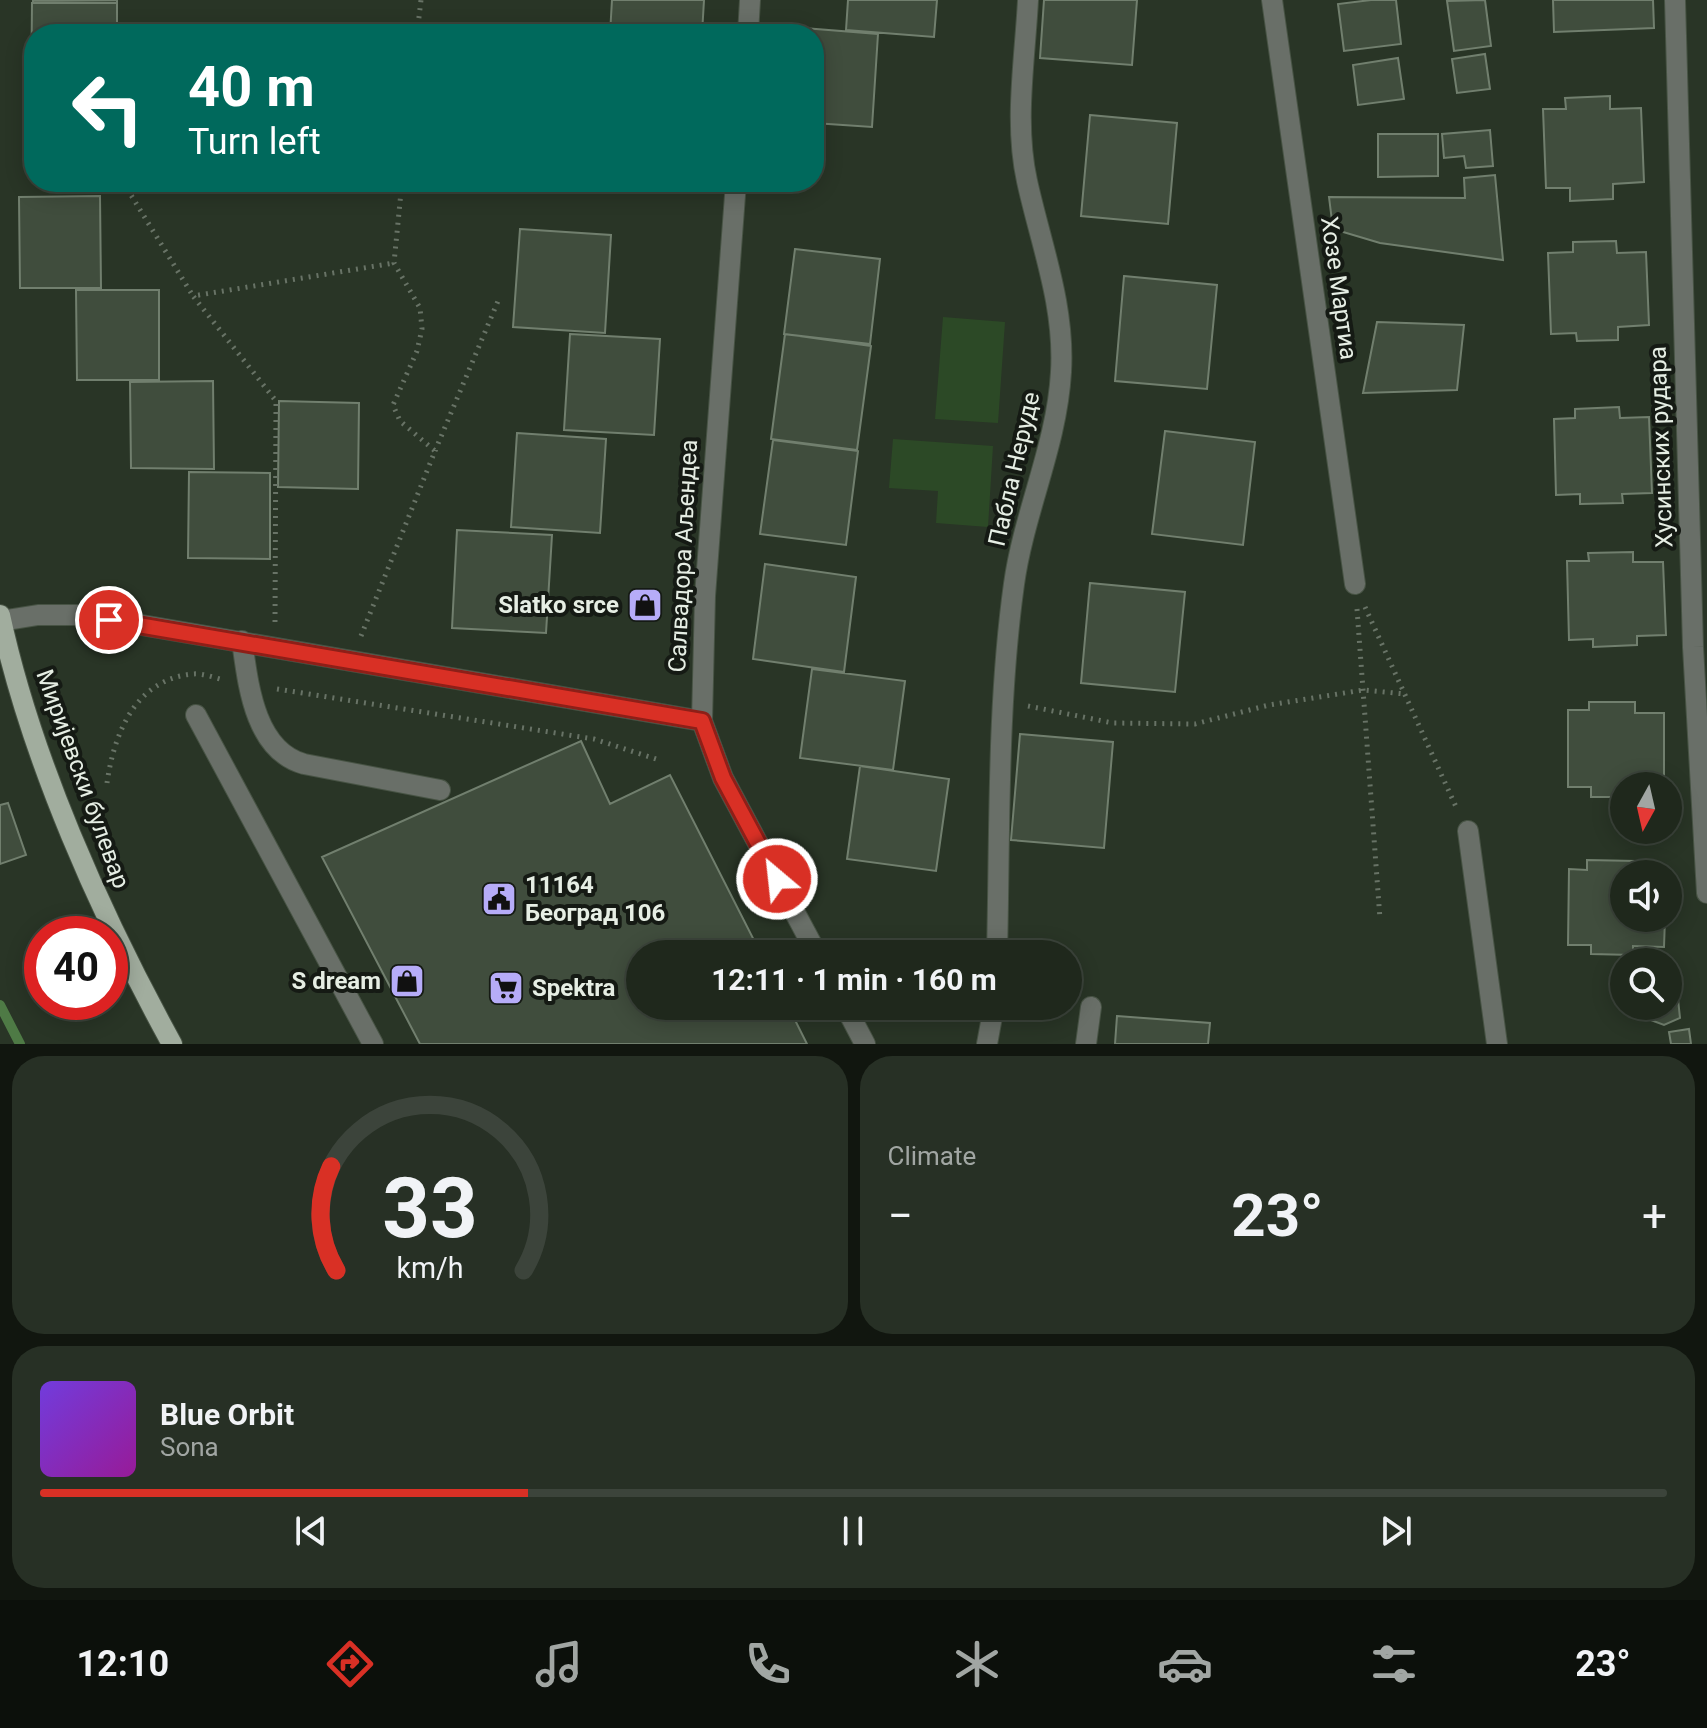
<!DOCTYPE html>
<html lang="en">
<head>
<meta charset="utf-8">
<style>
  body { margin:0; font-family:Roboto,sans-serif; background:#273025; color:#f1f3f6; height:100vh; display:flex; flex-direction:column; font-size:30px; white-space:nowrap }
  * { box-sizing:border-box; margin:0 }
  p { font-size:26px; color:#a1a6a3 }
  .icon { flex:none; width:44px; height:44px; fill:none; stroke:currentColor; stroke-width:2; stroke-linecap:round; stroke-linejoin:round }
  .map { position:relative; height:1044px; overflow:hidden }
  .panel { display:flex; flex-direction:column; gap:12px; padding:12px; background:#11160f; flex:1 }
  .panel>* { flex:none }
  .guide { position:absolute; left:24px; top:24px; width:800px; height:168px; border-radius:32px; box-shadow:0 4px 20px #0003,0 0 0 2px #3c443b; background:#00695c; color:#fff; overflow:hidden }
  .needle { width:52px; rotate:188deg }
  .buttons { position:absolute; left:1610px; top:772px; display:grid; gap:16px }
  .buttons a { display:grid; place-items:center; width:72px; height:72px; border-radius:50%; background:#1f281c; box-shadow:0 4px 20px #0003,0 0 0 2px #3c443b; font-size:40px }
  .speed { position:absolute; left:24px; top:916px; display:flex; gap:16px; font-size:40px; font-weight:700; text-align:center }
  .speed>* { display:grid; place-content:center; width:104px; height:104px; border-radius:50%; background:#1f281c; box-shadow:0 4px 20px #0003,0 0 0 2px #3c443b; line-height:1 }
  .speed .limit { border:12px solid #d22; background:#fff; color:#111 }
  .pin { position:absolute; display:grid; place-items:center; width:68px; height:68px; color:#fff; margin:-34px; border:4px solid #fff; border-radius:50%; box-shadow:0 2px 8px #0007 }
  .me { position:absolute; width:88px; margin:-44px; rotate:332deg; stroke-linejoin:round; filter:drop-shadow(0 0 6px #0008) }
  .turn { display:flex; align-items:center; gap:28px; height:168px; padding:0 32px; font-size:36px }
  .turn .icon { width:104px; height:104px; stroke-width:2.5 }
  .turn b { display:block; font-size:56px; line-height:68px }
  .big { font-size:60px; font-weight:700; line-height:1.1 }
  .panel .card { flex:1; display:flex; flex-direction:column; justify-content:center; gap:12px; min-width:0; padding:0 28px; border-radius:32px; background:#273025 }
  .panel .dial { align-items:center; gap:0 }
  .dial svg { height:208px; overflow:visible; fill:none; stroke:#3c443b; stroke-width:7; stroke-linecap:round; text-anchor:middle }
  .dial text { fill:#f1f3f6; stroke:none }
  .song { display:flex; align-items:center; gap:24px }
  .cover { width:96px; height:96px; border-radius:12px; background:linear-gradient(135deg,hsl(260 70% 55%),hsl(300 70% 35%)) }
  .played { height:8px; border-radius:4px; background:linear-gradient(90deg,#d93025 30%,#3c443b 30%) }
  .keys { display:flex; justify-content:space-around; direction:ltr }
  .heat { display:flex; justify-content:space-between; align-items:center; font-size:44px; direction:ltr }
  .panel .tiles { flex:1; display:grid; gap:12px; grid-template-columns:1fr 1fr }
  .card:last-child { grid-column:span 2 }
  .trip { position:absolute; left:626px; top:940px; width:456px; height:80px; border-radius:40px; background:#1f281c; box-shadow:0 4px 20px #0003,0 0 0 2px #3c443b; font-weight:700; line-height:80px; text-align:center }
  .tabs { display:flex; height:128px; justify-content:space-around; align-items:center; background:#0c100b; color:#a1a6a3 }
  .tabs .icon { width:56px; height:56px }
  .tabs .current { color:#d93025 }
  .tabs b { font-size:36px; color:#f1f3f6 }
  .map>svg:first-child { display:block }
  .green { fill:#2c4926 }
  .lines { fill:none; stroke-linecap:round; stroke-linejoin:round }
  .stream { stroke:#4e7a45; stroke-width:10 }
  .building { fill:#404d3d; stroke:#717f6e; stroke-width:2 }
  .minor-casing { stroke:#475344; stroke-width:22 }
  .major-casing { stroke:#475344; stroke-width:22 }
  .path { stroke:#687366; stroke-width:5; stroke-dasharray:2 6; stroke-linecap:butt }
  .minor { stroke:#696f68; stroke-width:20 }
  .major { stroke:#a1ad9e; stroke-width:20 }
  .route-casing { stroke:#8d1f18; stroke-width:20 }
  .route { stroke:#d93025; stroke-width:14 }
  .labels { text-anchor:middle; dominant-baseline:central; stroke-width:8; stroke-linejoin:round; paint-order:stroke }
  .street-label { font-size:24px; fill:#e6eee4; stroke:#151a14 }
  .poi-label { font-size:24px; font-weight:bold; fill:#e6eee4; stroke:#151a14; text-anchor:end }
</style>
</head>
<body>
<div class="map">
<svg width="1707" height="1044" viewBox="0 0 1707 1044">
  <rect width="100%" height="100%" fill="#293526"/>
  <path class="green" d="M943,317l62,5 -7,101 -63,-4z
    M893,439l100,7 -5,81 -52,-4 2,-32 -49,-3z"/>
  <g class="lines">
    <path class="stream" d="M0,1005l20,39"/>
  </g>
  <path class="building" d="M33,0h84v3l-84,-1z
    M612,0h92l-2,34h-92z
    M848,0h89l-3,37 -88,-7z
    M1044,0h93l-5,65 -92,-7z
    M1371,0h25l5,44 -57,7 -6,-47z
    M1485,0l6,46 -37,5 -7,-50z
    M1553,0h100l1,28 -100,4z
    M32,3h85v31h-83v74h-3z
    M791,27l87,7 -6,93 -58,-4v-89h-24z
    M1485,54l5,35 -33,4 -5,-34z
    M1398,58l6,41 -46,6 -5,-40z
    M1610,96v13l31,-1 3,74 -31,2v15l-43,2v-13h-24l-3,-79h23l-1,-11z
    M1090,115l87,8 -9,101 -87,-8z
    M1490,130l3,36 -27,2 -2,-12 -20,2 -2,-24z
    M1378,134h60v42l-60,1z
    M1495,175l8,85 -123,-17 -47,-14 -4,-32 136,1 -1,-20z
    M582,182h51v3z
    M100,196l1,92h-81l-1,-91z
    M520,229l91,6 -6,98 -92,-6z
    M1616,241l1,12 29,-1 3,73 -31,2v13l-41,1 -1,-8 -25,1 -3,-81 25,-1v-10z
    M795,249l85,10 -10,85 -86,-10z
    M1124,276l93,9 -10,104 -92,-8z
    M76,290h83v90h-82z
    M1377,322l87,3 -7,65 -94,3z
    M570,334l90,5 -6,96 -90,-5z
    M785,334l86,12 -14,104 -86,-11z
    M213,381l1,88 -83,-1 -1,-86z
    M279,401l80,2 -1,86 -80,-2z
    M1619,407l1,11 29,-1 3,76 -30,1 1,9 -43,1v-10l-24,1 -2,-76 21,-1v-9z
    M1165,431l90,11 -12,103 -91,-11z
    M517,433l89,6 -6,94 -89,-6z
    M773,440l85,11 -12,94 -86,-11z
    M189,472l81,1v86l-82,-1z
    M457,530l95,5 -6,98 -94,-5z
    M1633,552v10h30l3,73 -29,1v9l-44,2v-8l-24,1 -2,-79h22l-1,-8z
    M765,564l91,13 -12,95 -91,-13z
    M1090,583l95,9 -10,100 -94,-9z
    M812,669l93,12 -12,89 -93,-12z
    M1589,702h46v11h29v73h-40v11h-33v-10h-23v-77h21z
    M1020,734l93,8 -9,106 -93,-8z
    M581,741l29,63 60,-29 91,179h-121v52h148l19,38h-387l-98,-187z
    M860,766l89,13 -13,92 -89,-12z
    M8,803l18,52 -26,9v-59z
    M1587,860l49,1v11l29,1 -41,1v44h41l-1,29 -31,-1v9l-42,-1v-9h-23l1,-76 18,1z
    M1668,993l10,6 2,19 -16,7 -16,-6 -1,-13h21z
    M1117,1016l93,7 -2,21h-93z
    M1689,1029l2,15h-20l-2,-12z"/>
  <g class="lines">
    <g class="minor-casing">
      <path id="minor" d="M1272,0l83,584
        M1675,0l18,647 14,246
        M748,34l2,-34
        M736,182l-31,414 -3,125 21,57 94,176
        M1,621l37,-6h45l619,106
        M242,641c6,42 12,109 62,123l136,26
        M196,715l177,329
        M1468,831l29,213
        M997,954c3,-123 0,-248 17,-370 10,-72 43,-139 47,-212 4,-67 -20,-127 -34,-191 -13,-58 -2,-122 1,-181
        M845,1006l20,38
        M987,1044l7,-38
        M1086,1044l5,-37"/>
    </g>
    <g class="major-casing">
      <path id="major" d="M0,615c31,144 101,300 172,429"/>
    </g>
    <path class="path" d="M417,34l4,-34
      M123,182l70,114
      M448,182l60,4
      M435,451l63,-150
      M1365,607l92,202
      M1357,609l23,310
      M275,622l1,-221 -83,-105 201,-33
      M361,636l74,-185 -35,-30 -7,-16 24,-54 5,-22 -2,-21 -26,-45 8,-81
      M277,689l317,50 62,20
      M1028,706l85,17 82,1 74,-19 94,-15 42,4
      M107,783c7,-49 28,-104 86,-109 10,-1 22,4 31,6"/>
    <use href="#minor" class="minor"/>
    <use href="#major" class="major"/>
  </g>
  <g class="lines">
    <g class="route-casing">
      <path id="route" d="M109,620l593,101 21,57 54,101"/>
    </g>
    <use href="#route" class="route"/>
  </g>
  <defs>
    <g id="shop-square" transform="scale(1.8)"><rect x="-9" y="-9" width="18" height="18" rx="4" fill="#b6acf8" stroke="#151a14"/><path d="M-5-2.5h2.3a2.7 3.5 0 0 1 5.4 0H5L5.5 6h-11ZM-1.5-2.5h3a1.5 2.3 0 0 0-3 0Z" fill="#111"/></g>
    <g id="civic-square" transform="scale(1.8)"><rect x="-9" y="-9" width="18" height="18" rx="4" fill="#b6acf8" stroke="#151a14"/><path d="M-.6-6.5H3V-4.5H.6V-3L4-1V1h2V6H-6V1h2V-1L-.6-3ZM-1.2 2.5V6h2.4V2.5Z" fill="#111"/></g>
    <g id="supermarket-square" transform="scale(1.8)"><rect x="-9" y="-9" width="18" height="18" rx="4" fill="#b6acf8" stroke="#151a14"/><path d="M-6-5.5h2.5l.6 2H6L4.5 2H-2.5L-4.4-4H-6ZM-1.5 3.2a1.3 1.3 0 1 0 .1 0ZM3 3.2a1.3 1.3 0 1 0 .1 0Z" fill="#111"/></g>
  </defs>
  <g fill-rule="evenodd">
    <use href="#shop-square" x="645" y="605"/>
    <use href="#civic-square" x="499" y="899"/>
    <use href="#shop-square" x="407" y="981"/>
    <use href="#supermarket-square" x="506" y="988"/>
  </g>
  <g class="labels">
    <g class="street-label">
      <text transform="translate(1339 288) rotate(82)">Хозе Мартиа</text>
      <text transform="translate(1661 447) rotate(-92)">Хусинских рудара</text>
      <text transform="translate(1014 469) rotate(-77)">Пабла Неруде</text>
      <text transform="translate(683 556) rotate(-87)">Салвадора Аљендеа</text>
      <text transform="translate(83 779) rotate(70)">Миријевски булевар</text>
    </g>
    <g class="poi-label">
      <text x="619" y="605">Slatko srce</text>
      <text x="525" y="885" text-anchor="start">11164<tspan x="525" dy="28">Београд 106</tspan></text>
      <text x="381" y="981">S dream</text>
      <text x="532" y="988" text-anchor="start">Spektra</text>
    </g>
  </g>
</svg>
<div class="buttons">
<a><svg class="needle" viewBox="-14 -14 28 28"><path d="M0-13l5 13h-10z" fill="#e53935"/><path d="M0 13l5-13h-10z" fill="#a1a6a3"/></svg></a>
<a><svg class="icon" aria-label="sound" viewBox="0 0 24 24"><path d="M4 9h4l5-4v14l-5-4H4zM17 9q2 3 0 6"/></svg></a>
<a><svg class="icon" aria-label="search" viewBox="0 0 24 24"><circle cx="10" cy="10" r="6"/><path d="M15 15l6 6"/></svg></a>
</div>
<div class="speed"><div class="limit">40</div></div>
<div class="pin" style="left:109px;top:620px;background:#d93025"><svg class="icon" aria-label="arrive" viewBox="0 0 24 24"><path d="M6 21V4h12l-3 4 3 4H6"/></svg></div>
<svg class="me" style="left:777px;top:879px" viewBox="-20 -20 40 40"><circle r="17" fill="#d93025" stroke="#fff" stroke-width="3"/><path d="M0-11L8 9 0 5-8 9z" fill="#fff"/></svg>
<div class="trip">12:11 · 1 min · 160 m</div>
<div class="guide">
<div class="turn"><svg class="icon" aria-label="left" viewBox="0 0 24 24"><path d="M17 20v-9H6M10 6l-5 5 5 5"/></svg><div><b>40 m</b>Turn left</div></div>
</div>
</div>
<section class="panel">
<div class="tiles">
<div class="card dial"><svg viewBox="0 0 100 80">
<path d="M14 69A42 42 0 1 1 86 69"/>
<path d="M14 69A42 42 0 0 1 12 29" stroke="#d93025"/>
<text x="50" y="56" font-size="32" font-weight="700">33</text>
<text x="50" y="72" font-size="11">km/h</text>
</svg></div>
<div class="card"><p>Climate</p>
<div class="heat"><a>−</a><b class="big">23°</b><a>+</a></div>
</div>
<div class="card">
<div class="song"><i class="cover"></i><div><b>Blue Orbit</b><p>Sona</p></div></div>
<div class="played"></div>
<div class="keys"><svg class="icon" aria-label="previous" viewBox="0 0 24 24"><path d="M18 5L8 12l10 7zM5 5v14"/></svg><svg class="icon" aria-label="pause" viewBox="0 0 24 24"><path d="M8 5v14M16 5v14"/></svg><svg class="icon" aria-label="next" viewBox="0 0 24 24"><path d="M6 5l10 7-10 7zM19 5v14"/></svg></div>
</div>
</div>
</section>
<nav class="tabs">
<b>12:10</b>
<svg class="icon current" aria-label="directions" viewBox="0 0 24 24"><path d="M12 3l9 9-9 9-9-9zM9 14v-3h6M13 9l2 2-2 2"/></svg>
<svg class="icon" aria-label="music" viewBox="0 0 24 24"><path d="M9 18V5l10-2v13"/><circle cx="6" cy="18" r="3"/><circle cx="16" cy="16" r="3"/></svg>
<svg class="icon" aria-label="phone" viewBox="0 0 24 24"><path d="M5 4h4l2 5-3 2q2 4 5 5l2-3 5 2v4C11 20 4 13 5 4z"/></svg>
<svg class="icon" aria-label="climate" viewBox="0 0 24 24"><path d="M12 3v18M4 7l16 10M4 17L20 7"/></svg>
<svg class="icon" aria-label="car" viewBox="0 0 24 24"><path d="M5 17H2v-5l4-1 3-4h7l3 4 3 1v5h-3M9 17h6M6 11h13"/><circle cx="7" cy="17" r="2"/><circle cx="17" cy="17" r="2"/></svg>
<svg class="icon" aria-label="filters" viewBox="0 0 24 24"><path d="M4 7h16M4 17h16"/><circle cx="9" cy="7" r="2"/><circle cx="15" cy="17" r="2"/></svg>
<b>23°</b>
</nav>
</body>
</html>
